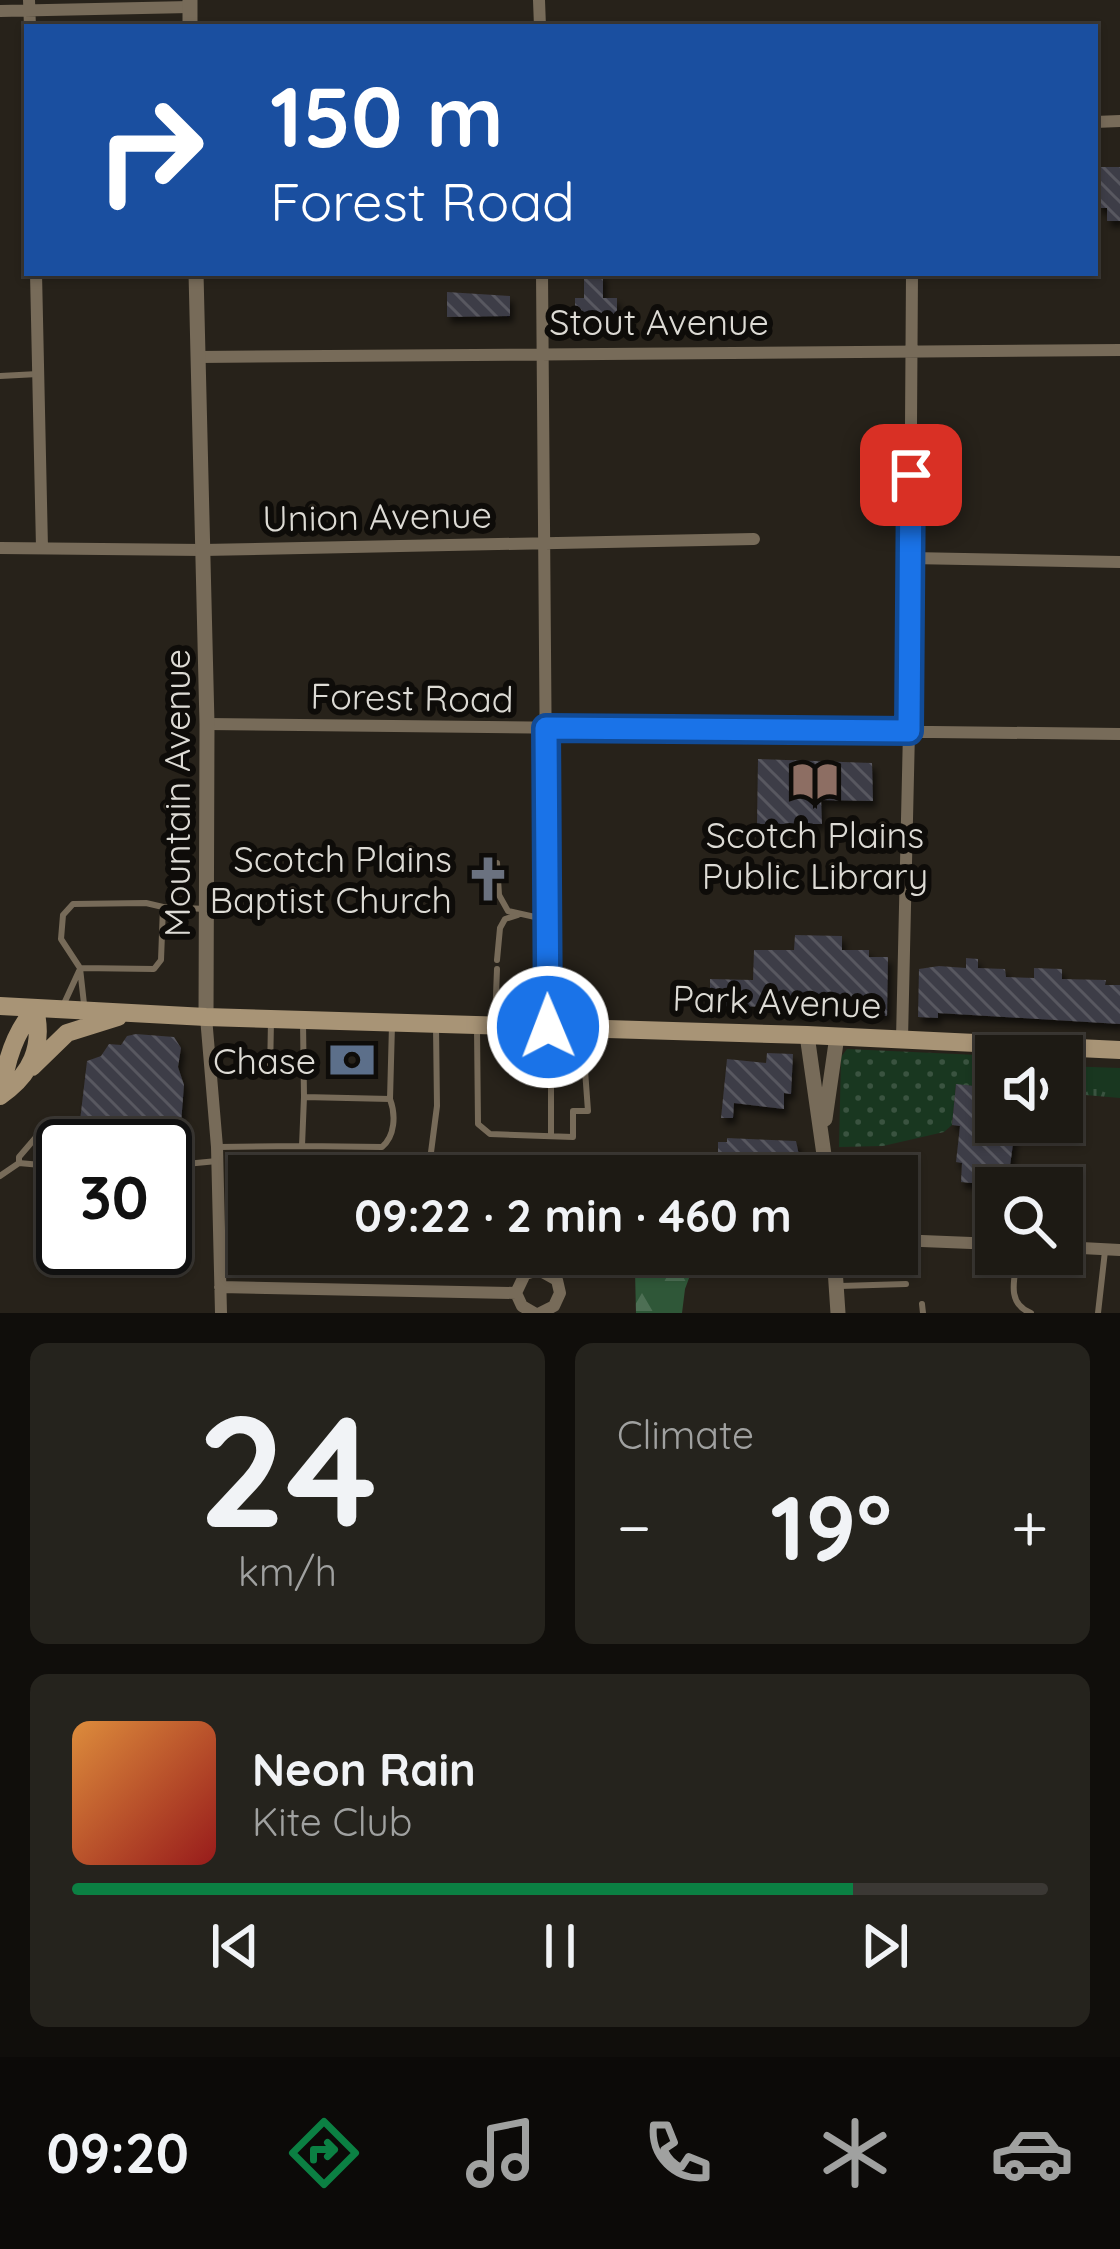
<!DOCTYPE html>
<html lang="en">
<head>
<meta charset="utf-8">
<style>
  body { margin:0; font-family:Quicksand,sans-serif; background:#25231d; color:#f1f3f6; height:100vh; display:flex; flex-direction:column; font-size:45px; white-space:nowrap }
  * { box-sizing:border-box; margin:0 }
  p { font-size:39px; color:#a0a1a0 }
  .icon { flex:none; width:66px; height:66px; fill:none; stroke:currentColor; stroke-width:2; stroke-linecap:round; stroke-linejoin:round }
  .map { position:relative; height:1313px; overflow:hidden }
  .drawer { display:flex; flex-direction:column; gap:30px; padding:30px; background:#100e0b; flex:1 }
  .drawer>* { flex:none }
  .guide { position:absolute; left:24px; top:24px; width:1074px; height:252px; border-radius:0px; box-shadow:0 3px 9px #0004,0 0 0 3px #3b3834; background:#1a4fa0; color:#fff; overflow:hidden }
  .buttons { position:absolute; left:975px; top:1035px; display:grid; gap:24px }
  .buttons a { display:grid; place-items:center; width:108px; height:108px; border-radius:0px; background:#1d1a14; box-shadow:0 3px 9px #0004,0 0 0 3px #3b3834; font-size:60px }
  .speed { position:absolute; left:36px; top:1119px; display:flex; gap:24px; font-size:60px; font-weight:700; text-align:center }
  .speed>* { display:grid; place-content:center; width:156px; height:156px; border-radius:50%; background:#1d1a14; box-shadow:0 3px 9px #0004,0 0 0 3px #3b3834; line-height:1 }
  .speed .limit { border:6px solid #111; border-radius:18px; background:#fff; color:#111 }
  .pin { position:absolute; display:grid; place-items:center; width:102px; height:102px; color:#fff; margin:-51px; border-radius:24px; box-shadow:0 6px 18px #0006 }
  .me { position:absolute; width:132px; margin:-66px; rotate:359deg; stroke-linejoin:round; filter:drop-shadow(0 0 9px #0008) }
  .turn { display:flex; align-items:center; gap:42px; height:252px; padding:0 48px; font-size:54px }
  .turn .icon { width:156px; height:156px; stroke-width:2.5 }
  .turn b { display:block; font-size:84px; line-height:102px }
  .big { font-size:90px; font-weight:700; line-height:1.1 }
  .drawer .widget { flex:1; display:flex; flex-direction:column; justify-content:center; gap:18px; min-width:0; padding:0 42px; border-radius:18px; background:#25231d }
  .drawer .dial { align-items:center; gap:0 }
  .dial b { font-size:156px; line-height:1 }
  .song { display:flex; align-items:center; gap:36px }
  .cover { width:144px; height:144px; border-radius:18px; background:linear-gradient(135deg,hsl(30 70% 55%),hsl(0 70% 35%)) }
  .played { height:12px; border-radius:6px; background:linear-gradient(90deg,#0b8043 80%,#3b3834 80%) }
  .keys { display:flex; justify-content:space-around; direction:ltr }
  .heat { display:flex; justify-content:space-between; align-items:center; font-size:66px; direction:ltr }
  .drawer .tiles { flex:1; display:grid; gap:30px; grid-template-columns:1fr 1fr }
  .widget:last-child { grid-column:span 2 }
  .trip { position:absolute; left:228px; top:1155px; width:690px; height:120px; border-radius:0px; background:#1d1a14; box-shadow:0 3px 9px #0004,0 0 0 3px #3b3834; font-weight:700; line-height:120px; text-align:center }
  .dock { display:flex; height:192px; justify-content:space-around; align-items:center; background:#0c0a08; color:#a0a1a0 }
  .dock .icon { width:84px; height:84px }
  .dock .on { color:#0b8043 }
  .dock b { font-size:54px; color:#f1f3f6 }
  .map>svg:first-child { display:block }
  .grass { fill:url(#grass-tufts) }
  .forest { fill:url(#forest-firs) }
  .park { fill:url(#park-dots) }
  .building { fill:url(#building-back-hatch); filter:url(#shadow) }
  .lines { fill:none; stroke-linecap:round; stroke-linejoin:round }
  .service { stroke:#776b59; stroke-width:6 }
  .minor { stroke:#776b59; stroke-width:12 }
  .tertiary { stroke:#776b59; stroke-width:15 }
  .secondary { stroke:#a89476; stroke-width:18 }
  .route-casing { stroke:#114b97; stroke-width:30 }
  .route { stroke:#1a73e8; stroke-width:21 }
  .labels { text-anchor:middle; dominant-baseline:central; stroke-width:12; stroke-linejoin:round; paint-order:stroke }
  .street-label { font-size:36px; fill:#dddbd5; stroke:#0e0c09 }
  .poi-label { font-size:36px; fill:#dddbd5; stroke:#0e0c09; text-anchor:end }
</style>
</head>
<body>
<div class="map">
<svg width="1120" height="1313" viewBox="0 0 1120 1313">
  <defs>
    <pattern id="grass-tufts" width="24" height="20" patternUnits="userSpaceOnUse" patternTransform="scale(3)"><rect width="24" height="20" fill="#193720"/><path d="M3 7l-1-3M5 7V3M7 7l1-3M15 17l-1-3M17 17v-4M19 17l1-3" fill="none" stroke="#3a5340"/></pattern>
    <pattern id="forest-firs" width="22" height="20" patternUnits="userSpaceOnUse" patternTransform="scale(3)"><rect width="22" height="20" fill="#2f5738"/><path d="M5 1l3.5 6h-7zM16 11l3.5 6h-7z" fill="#4d6f54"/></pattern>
    <pattern id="park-dots" width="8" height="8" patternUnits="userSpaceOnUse" patternTransform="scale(3)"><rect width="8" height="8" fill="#193720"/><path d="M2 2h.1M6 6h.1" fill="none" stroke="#3a5340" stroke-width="1.8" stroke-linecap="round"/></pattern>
    <pattern id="building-back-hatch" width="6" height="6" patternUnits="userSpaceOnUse" patternTransform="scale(3)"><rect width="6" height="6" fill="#3e3d46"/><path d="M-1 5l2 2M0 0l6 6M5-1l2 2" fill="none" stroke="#595860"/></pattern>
    <filter id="shadow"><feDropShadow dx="3.5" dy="6" stdDeviation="3" flood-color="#0009"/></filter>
  </defs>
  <rect width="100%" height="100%" fill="#27221a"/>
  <path class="grass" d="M1062,1066l58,2v30l-58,-5z"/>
  <path class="forest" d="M619,1254h79l-13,35 -3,24h-46l-1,-42z"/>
  <path class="park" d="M847,1049l131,6 -4,31 -18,-1 -4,40 -8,7 -61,14 -44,1 2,-90z"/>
  <path class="building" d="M1097,167h23v54h-13v-13h-9z
    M584,273h19v25h14v25l-42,-1v-24h9z
    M447,292l63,4v20l-63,1z
    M758,759l114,4 1,38 -52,-1 1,24h-65z
    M795,935l47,1v14h27v7h19l-1,59 -96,-3v-6l-81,-1v-27l43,1 1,-30h40z
    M966,958l12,1v9l27,1 1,8 28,1v-10l28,1v10l44,1 -1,5h15v39l-182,-11v5l-20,-1 1,-48 20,-3 27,2z
    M136,1034l38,3 7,11 -3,19 6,18 -5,65 -11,8h-3v-12h-88l10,-85 14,-5 8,-12 12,1 6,-9z
    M767,1053l26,1 -2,40 -7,-1v16l-50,-6 -1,15h-12l6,-59 39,4z
    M975,1075l21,1v46h20l-6,44h-5l-2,20 -42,-4 1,-19 -6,-1 4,-36 -8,-1 4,-41 18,2z
    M727,1138l69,3 3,14 -81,-1v-12h9z"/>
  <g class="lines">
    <path class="service" d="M0,376l38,-2
      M497,863l2,32 9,16 36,8
      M497,960l3,-32 5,-9 13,-4
      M80,968l74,1 7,-9 2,-53 43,2
      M84,1004l-4,-36 -19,-29 2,-24 10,-11 73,-1 17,4
      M62,1008l17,-37
      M303,1022l1,75
      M495,1022l2,-53
      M477,1028l1,96 12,10 83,3v-26h15l-6,-82
      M549,1029l2,33
      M212,1073l58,1 1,-54
      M551,1136v-55
      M302,1146l80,1c13,-11 14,-32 8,-48
      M219,1147l83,-1 2,-49 86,2 2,-74
      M430,1160l7,-54 -1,-79
      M165,1166l52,-5
      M63,1167l-44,-4v-6l24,-28 14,-3 9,10 2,10
      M0,1176l19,-13
      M1018,1254c-3,23 -13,49 13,59
      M840,1286l66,-2
      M922,1304l1,9
      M1098,1313l7,-62"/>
    <path class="minor" d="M29,0l1,27
      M539,0l1,27
      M0,11l190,-4
      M1095,122l25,-1
      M36,273l6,275
      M542,273l6,754
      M198,357l922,-7
      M0,548l203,2 551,-11
      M910,558l210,4
      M207,724l913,10
      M206,1017l11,130 4,166
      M902,1039l7,-308 3,-458
      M897,1240l99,4
      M1062,1247l58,3
      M220,1287l296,6
      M534,1313l-12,-7 -6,-13 9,-19 14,-4 18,10 3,13 -6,13 -14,7"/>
    <path class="tertiary" d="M190,0v27
      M196,273l11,451 -1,293
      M807,1035l20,141
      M825,1119l12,-83
      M834,1254l4,59"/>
    <path class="secondary" d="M0,1006l206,11 601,18 313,15
      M32,1067l35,-34 51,-16
      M2,1094c3,-31 12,-61 33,-85
      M0,1096c31,-21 44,-49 35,-87"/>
  </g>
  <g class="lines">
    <g class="route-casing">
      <path id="route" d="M548,1027l-2,-299 363,3 2,-256"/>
    </g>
    <use href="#route" class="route"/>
  </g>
  <defs>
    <g id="library-bare" transform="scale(3.6)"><path d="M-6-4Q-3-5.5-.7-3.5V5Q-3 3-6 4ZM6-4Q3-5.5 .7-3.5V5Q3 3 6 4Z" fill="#8d6e63" stroke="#0e0c09" stroke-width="2.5" paint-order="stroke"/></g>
    <g id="church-bare" transform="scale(3.6)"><path d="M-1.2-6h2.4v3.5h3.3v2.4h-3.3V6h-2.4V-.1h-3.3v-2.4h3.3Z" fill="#6b7280" stroke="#0e0c09" stroke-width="2.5" paint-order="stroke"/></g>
    <g id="bank-bare" transform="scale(3.6)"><path d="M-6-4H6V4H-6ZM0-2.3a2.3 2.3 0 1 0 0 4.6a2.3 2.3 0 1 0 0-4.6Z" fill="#5c6f8a" stroke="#0e0c09" stroke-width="2.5" paint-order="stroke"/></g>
  </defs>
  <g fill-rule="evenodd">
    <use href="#library-bare" x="815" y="781"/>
    <use href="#church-bare" x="488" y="879"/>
    <use href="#bank-bare" x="352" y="1060"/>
  </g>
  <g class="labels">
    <g class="street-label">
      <text x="659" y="321">Stout Avenue</text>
      <text transform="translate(377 516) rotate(-1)">Union Avenue</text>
      <text transform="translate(412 697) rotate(1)">Forest Road</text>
      <text transform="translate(176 793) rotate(-90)">Mountain Avenue</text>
      <text transform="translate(777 1001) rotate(2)">Park Avenue</text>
    </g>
    <g class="poi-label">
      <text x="815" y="834" text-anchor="middle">Scotch Plains<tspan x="815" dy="41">Public Library</tspan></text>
      <text x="452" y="858">Scotch Plains<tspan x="452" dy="41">Baptist Church</tspan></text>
      <text x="316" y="1060">Chase</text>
    </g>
  </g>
</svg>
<div class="buttons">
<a><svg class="icon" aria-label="sound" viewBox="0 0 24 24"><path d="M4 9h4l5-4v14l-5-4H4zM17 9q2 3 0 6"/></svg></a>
<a><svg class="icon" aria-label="search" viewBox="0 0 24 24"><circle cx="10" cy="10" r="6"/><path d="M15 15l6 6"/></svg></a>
</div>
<div class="speed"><div class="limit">30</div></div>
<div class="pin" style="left:911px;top:475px;background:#d93025"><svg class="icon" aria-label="arrive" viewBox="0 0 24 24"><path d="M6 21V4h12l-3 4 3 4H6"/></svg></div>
<svg class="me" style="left:548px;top:1027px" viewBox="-20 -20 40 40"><circle r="17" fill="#1a73e8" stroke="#fff" stroke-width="3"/><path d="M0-11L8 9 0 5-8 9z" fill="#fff"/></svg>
<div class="trip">09:22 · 2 min · 460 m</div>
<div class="guide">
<div class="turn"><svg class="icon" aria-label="right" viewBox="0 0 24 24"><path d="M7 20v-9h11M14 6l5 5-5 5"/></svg><div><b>150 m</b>Forest Road</div></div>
</div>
</div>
<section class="drawer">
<div class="tiles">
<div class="widget dial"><b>24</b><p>km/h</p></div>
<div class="widget"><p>Climate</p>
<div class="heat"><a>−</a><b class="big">19°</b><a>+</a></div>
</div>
<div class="widget">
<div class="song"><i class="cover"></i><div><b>Neon Rain</b><p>Kite Club</p></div></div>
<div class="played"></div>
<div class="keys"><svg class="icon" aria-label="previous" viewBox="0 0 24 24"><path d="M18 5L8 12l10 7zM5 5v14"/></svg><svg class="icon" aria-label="pause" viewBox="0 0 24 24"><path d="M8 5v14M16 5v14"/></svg><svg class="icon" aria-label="next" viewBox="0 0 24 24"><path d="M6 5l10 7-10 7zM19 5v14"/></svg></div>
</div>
</div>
</section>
<nav class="dock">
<b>09:20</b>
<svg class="icon on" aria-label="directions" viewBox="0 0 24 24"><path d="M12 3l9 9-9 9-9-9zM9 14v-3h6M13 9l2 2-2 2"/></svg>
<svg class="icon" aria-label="music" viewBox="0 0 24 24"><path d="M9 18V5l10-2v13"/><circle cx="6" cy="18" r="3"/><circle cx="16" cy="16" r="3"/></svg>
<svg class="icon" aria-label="phone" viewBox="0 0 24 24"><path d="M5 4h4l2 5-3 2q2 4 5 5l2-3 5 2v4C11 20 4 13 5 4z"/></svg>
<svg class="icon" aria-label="climate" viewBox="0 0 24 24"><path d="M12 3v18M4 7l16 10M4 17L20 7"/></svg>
<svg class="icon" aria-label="car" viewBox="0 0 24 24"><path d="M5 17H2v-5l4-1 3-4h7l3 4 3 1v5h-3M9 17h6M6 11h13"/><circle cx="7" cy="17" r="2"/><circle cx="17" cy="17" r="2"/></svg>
</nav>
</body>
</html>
